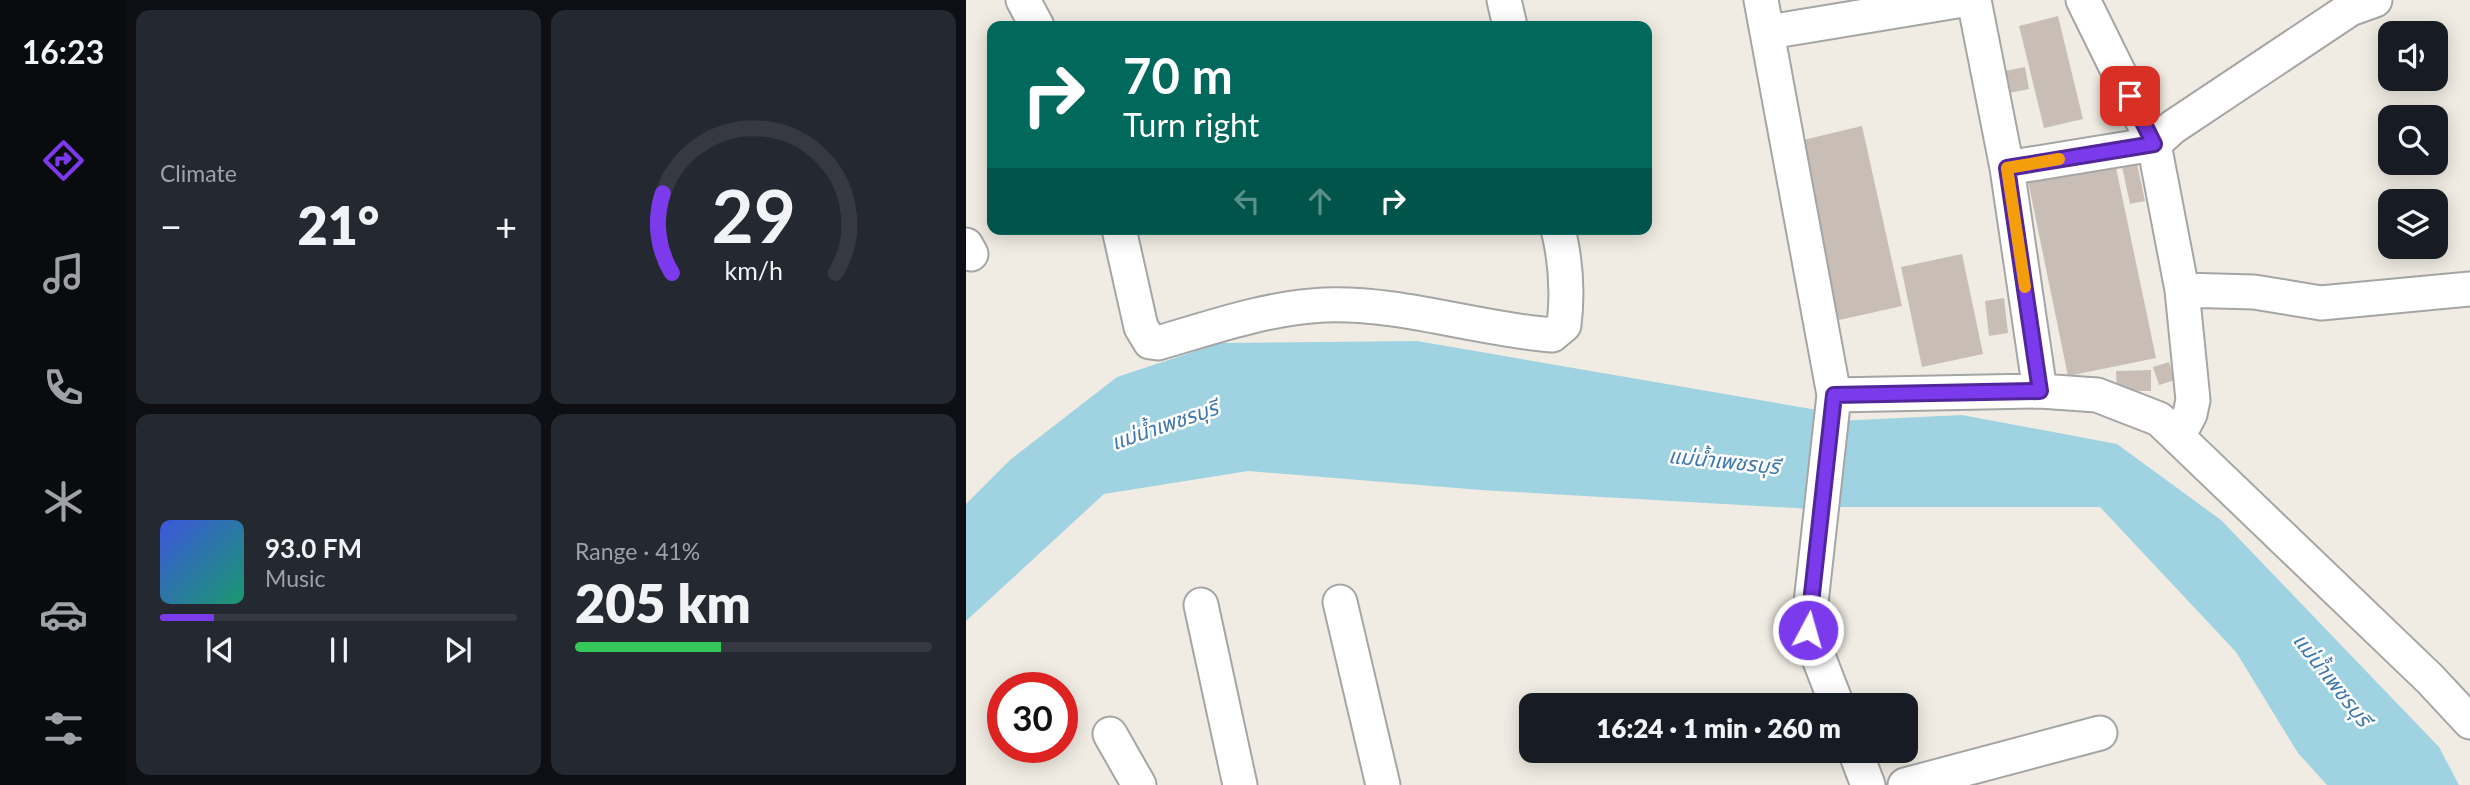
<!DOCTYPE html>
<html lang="en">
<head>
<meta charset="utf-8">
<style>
  body { margin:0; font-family:Lato,"Noto Sans Thai",sans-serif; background:#242831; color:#f1f3f6; height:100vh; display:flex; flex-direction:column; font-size:26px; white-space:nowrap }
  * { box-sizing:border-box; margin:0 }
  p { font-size:23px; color:#9ea1a6 }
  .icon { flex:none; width:38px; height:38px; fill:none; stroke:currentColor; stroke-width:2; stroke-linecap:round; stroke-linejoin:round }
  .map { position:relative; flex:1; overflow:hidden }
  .drawer { display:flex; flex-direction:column; gap:10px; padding:10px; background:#0d0f14; width:840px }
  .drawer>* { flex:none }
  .guide { position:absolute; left:21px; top:21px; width:665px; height:214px; border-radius:14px; box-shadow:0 4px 18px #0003; background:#00695c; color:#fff; overflow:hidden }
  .buttons { position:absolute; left:1412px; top:21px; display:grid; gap:14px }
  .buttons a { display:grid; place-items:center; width:70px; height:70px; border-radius:14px; background:#171b24; box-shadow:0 4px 18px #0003; font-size:35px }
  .speed { position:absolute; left:21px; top:672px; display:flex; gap:14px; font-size:35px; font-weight:700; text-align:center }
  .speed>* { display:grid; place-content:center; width:91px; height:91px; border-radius:50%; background:#171b24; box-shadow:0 4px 18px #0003; line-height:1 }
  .speed .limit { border:10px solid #d22; background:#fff; color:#111 }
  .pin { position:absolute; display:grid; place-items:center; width:60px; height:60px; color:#fff; margin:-30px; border-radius:14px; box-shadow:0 4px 10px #0006 }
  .me { position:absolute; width:77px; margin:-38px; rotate:6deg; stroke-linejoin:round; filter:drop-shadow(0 0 5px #0008) }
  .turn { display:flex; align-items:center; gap:24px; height:147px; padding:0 21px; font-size:32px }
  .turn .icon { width:91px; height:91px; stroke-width:2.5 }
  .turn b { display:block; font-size:49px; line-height:60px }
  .lanes { display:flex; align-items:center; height:66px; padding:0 21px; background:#0003; justify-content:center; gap:35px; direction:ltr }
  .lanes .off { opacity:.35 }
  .big { font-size:52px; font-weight:800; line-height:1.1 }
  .drawer .card { flex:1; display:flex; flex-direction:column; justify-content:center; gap:10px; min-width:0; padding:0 24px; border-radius:14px; background:#242831 }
  .drawer .dial { align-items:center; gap:0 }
  .dial svg { height:182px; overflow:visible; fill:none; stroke:#363941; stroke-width:7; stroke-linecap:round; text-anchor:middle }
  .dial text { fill:#f1f3f6; stroke:none }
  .song { display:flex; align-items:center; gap:21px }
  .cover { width:84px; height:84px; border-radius:10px; background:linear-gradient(135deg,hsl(230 70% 55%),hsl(160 70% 35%)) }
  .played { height:7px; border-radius:4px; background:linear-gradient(90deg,#7c3aed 15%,#363941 15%) }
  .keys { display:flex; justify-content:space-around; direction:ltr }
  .heat { display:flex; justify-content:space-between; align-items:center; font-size:38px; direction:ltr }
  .charge { height:10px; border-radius:5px; background:linear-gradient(90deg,#34c759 41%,#363941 0) }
  .drawer .tiles { flex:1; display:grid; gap:10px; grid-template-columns:repeat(2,1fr) }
  .trip { position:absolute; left:553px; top:693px; width:399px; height:70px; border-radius:14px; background:#171b24; box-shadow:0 4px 18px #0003; font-weight:800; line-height:70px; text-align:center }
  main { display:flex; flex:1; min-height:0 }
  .dock { display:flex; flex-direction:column; width:126px; justify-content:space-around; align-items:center; background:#090b0e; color:#9ea1a6 }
  .dock .icon { width:49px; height:49px }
  .dock .active { color:#7c3aed }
  .dock b { font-size:32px; color:#f1f3f6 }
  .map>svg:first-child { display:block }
  .water { fill:#9fd3e2 }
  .building { fill:#c8beb6 }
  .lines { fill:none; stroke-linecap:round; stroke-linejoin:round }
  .minor-casing { stroke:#a5a5a5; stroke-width:37 }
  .minor { stroke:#fff; stroke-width:33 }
  .route-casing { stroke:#51269a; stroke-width:18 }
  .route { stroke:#7c3aed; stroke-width:12 }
  .slow { stroke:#f59e0b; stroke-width:12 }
  .labels { text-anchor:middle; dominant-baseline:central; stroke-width:5; stroke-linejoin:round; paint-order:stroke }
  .water-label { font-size:21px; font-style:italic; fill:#3f78af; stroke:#fff }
</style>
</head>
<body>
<main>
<nav class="dock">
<b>16:23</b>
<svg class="icon active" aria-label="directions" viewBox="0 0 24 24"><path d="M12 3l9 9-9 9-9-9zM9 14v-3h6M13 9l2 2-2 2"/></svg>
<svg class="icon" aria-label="music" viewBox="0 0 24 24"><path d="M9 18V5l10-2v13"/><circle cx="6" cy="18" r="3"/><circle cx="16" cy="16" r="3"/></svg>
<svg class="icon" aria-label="phone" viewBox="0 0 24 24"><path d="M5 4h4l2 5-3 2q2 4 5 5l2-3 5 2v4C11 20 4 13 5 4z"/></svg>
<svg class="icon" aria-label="climate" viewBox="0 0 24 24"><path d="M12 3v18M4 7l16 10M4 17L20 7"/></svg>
<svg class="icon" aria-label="car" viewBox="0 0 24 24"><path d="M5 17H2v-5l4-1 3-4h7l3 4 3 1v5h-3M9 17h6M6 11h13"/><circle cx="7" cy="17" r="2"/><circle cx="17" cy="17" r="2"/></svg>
<svg class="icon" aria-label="filters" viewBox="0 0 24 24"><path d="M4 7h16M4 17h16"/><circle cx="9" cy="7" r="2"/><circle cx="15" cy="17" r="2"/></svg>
</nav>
<section class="drawer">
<div class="tiles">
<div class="card"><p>Climate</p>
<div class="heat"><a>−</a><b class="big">21°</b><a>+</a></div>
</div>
<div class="card dial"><svg viewBox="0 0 100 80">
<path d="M14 69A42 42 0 1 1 86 69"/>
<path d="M14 69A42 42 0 0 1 10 34" stroke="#7c3aed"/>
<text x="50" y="56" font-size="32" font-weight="700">29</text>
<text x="50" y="72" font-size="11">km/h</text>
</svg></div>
<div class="card">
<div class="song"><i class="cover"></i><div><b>93.0 FM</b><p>Music</p></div></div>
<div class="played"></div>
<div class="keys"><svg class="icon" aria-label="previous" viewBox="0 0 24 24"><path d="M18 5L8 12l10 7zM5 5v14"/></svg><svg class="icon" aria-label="pause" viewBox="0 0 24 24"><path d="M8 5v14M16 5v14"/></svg><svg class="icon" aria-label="next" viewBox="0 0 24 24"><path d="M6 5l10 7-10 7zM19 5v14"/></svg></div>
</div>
<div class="card"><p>Range · 41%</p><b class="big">205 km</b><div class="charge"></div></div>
</div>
</section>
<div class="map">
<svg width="1504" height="785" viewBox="0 0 1504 785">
  <rect width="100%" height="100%" fill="#f0ece3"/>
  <path class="water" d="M451,341l406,70 -12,98 -330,-19 -233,-19 -144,23 -138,127v-117l44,-44 107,-83 103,-34z
    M996,415l155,29 104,76 218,227 20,38h-132l-29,-32 -62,-101 -136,-145h-268l4,-86z"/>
  <path class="building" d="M1092,16l25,103 -39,9 -25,-102z
    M1059,67l4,22 -25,5 -5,-22z
    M896,126l40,180 -63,14 -40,-179z
    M1169,154l10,47 -15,3 -10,-47z
    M1148,158l42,200 -88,18 -41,-200z
    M996,254l21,100 -61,13 -21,-100z
    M1038,298l4,35 -19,3 -4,-35z
    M1203,362l6,18 -16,5 -6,-18z
    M1185,370v21h-34l-1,-20z"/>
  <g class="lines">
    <g class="minor-casing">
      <path id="minor" d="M57,0l14,26
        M538,0l6,26
        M795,0l73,395 -26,235 29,75
        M1008,0l33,168 33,223
        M1117,0l71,144 19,-17 177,-118 25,-9
        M803,32l194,-32
        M1041,168l147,-24 28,146
        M153,229l22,98 9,15 8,1c55,-16 108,-35 166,-38 77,-3 152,24 228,30l12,-10c4,-33 2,-64 -6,-96
        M0,245l5,9
        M868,395l206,-4 57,4 62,24 271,260 40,43
        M1212,437l12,-23 3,-14 -11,-110 72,2 67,11 149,-14
        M374,602l43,183
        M235,605l39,180
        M144,734l29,51
        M889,751l13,34
        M939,785l195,-52"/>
    </g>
    <use href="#minor" class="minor"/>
  </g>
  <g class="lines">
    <g class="route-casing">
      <path id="route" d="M842,630l26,-235 206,-4 -33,-223 147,-24 -24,-48"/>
    </g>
    <use href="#route" class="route"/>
    <path class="slow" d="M1059,287l-18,-119 52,-9"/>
  </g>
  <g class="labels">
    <g class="water-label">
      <text transform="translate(198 424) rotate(-19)">แม่น้ำเพชรบุรี</text>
      <text transform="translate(758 460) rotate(6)">แม่น้ำเพชรบุรี</text>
      <text transform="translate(1367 679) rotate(52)">แม่น้ำเพชรบุรี</text>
    </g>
  </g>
</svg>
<div class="buttons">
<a><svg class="icon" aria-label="sound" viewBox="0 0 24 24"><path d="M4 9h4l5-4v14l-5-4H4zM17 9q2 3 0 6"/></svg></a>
<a><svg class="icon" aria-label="search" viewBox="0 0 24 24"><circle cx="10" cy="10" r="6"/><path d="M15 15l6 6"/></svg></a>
<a><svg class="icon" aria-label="layers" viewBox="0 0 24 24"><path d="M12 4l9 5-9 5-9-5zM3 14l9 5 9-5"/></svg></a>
</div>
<div class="speed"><div class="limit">30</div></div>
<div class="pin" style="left:1164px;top:96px;background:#d93025"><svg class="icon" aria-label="arrive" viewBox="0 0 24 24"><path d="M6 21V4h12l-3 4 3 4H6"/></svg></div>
<svg class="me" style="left:842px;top:630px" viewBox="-20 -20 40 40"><circle r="17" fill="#7c3aed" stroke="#fff" stroke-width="3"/><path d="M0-11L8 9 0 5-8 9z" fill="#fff"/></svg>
<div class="trip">16:24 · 1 min · 260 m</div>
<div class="guide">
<div class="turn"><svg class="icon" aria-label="right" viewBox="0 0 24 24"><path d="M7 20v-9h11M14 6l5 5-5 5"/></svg><div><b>70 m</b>Turn right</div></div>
<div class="lanes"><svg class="icon off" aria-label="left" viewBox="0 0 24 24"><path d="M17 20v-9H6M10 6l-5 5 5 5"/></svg><svg class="icon off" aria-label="ahead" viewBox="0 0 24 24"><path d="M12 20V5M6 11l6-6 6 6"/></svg><svg class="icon" aria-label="right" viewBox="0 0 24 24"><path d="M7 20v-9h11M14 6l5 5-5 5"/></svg></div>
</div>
</div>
</main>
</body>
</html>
